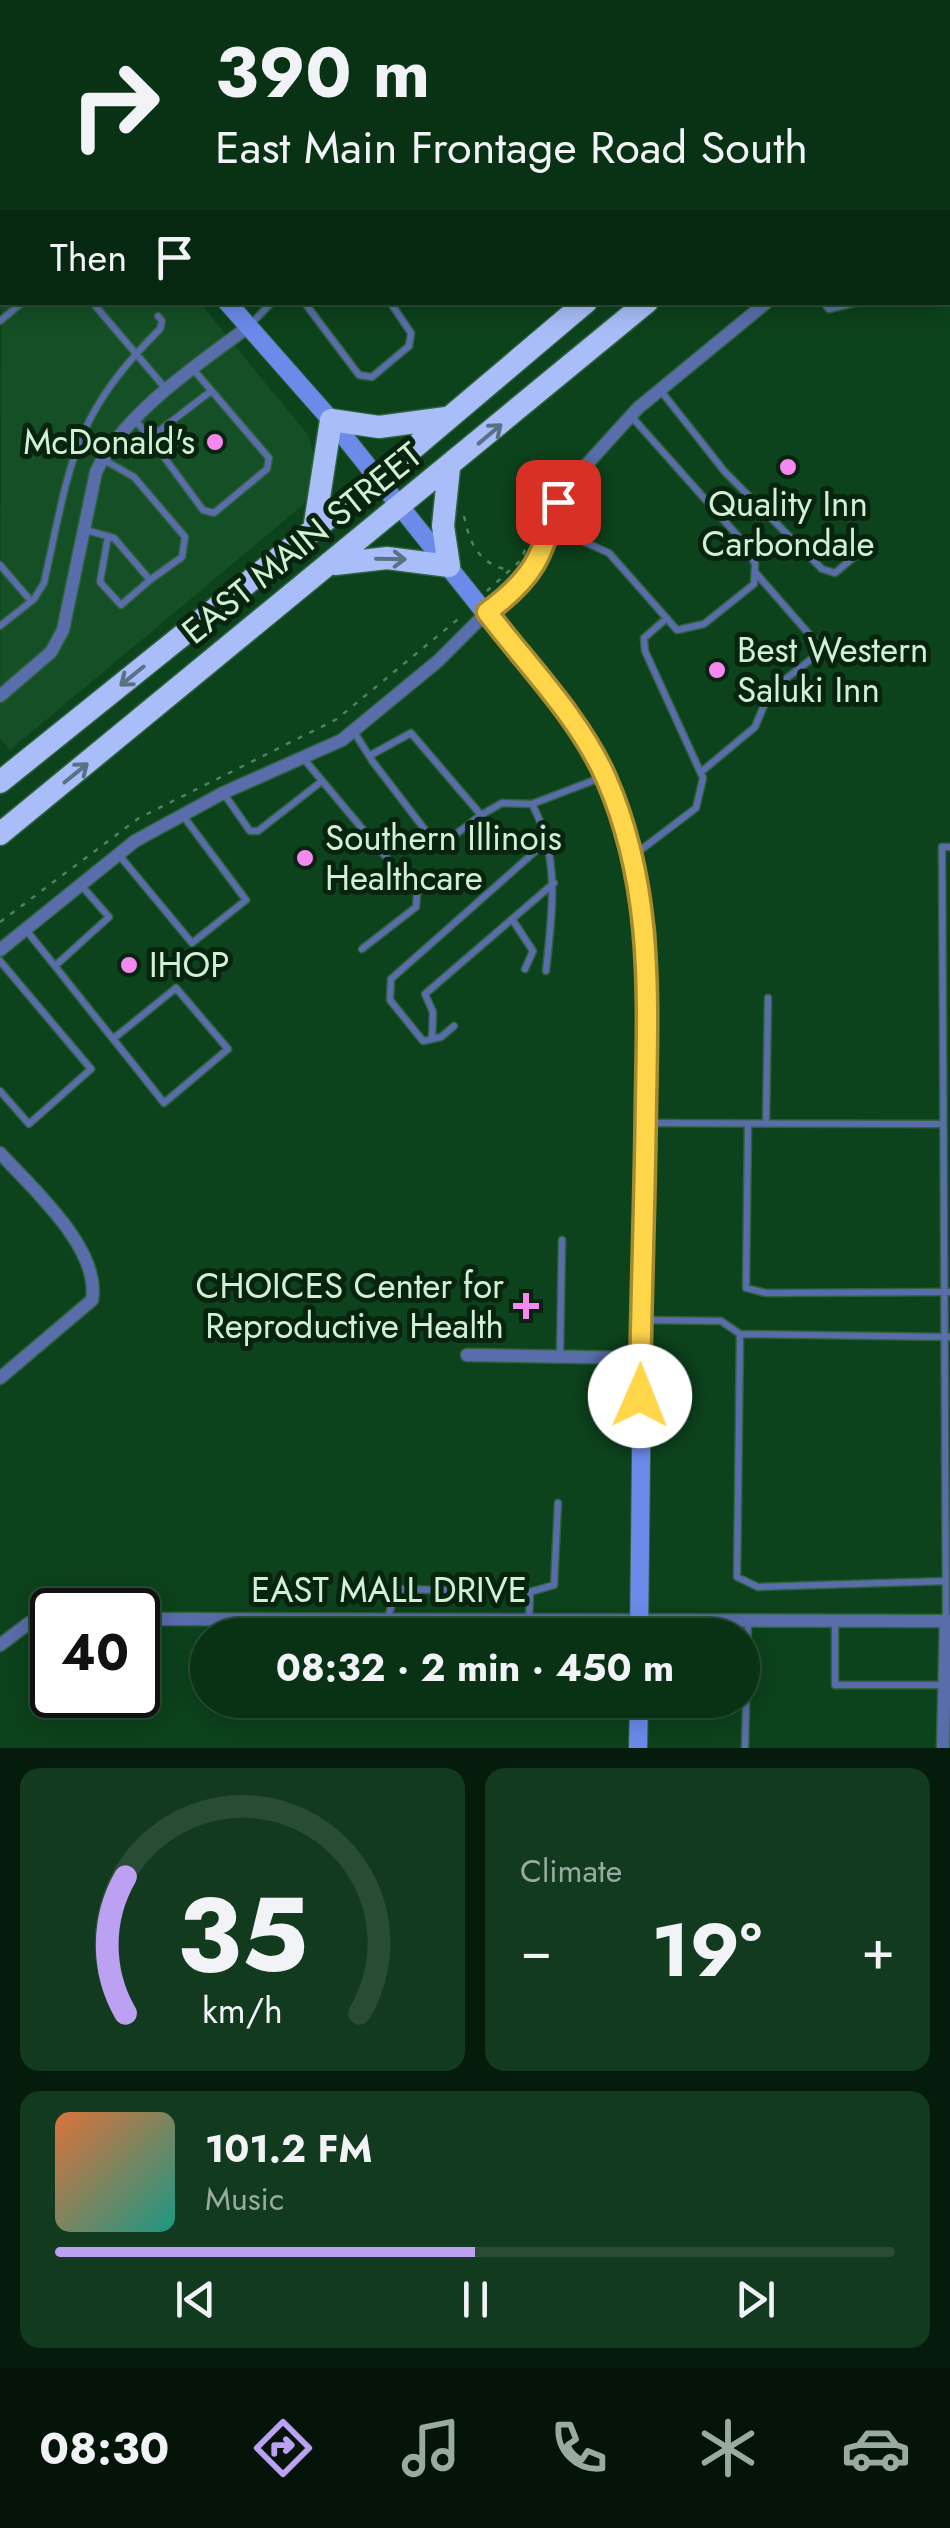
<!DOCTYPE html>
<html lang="en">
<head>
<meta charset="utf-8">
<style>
  body { margin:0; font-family:Jost,sans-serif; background:#123a1e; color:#f1f3f6; height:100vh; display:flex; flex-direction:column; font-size:38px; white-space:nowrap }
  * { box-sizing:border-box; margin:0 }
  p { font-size:32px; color:#99aaa0 }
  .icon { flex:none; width:55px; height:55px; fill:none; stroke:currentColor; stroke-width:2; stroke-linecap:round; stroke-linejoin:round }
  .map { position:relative; height:1748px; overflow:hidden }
  .side { display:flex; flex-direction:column; gap:20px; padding:20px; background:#051c0c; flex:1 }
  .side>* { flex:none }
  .hud { position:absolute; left:0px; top:0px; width:950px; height:305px; box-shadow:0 5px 25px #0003,0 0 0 2px #294d34; background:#093215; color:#f1f3f6; overflow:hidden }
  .speed { position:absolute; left:30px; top:1588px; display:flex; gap:20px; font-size:50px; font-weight:700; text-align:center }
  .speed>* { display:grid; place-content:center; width:130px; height:130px; border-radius:50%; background:#093215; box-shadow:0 5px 25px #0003,0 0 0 2px #294d34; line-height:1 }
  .speed .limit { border:5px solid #111; border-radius:15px; background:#fff; color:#111 }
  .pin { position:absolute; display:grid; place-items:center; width:85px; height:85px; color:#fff; margin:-42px; border-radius:20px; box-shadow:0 5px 15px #0006 }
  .me { position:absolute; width:110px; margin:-55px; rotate:1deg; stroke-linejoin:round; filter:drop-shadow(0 0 8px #0008) }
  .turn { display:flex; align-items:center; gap:35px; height:210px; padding:0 50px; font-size:45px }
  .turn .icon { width:130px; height:130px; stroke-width:2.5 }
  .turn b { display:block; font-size:70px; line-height:85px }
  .then { display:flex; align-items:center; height:95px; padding:0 50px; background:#0003; gap:20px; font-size:38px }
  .big { font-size:75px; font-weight:700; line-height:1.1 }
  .side .card { flex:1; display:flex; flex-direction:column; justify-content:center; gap:15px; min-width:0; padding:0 35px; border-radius:20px; background:#123a1e }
  .side .dial { align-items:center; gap:0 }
  .dial svg { height:260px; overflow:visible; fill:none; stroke:#294d34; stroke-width:7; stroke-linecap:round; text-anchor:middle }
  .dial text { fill:#f1f3f6; stroke:none }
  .song { display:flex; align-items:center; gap:30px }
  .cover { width:120px; height:120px; border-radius:15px; background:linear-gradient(135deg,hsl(20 70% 55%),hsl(170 70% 35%)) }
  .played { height:10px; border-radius:5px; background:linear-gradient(90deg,#bca0f2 50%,#294d34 50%) }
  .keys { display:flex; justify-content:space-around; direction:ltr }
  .heat { display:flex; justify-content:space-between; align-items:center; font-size:55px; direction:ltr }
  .side .tiles { flex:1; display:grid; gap:20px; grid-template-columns:1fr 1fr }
  .card:last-child { grid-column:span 2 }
  .trip { position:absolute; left:190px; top:1618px; width:570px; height:100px; border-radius:50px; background:#093215; box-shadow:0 5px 25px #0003,0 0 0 2px #294d34; font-weight:700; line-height:100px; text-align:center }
  .tab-bar { display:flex; height:160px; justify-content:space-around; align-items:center; background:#041408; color:#99aaa0 }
  .tab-bar .icon { width:70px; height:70px }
  .tab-bar .selected { color:#bca0f2 }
  .tab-bar b { font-size:45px; color:#f1f3f6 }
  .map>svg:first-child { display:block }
  .built { fill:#154f26 }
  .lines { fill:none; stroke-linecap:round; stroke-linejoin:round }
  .lane-casing { stroke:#2f623d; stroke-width:9 }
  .street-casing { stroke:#2f623d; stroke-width:15 }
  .secondary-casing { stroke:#2f623d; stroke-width:20 }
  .highway-casing { stroke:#2f623d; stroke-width:25 }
  .path { stroke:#52815e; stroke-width:2.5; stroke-dasharray:5 8; stroke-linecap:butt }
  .lane { stroke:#596daa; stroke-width:6 }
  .street { stroke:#596daa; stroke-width:12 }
  .secondary { stroke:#6c8aea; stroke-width:18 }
  .highway { stroke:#a9bef9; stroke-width:22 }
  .oneway { stroke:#587184 }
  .route-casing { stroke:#a68a30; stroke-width:25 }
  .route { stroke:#ffd54a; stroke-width:18 }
  .poi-dot { fill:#f589ef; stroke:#08240f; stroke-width:4 }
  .labels { text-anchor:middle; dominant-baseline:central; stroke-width:10; stroke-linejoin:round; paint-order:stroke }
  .poi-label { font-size:35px; fill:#d0f1d4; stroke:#08240f; text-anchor:start }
  .street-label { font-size:35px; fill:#d0f1d4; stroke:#08240f }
</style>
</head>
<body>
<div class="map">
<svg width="950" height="1748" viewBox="0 0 950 1748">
  <rect width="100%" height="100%" fill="#0c421c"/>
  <path class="built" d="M2,136v166l198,1 108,132 8,27 -5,31 -8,12 -293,245 -10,-12z"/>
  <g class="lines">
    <g class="lane-casing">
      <path id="lane" d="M167,2l2,-2
        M635,2v-2
        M0,31l2,3
        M0,127l2,-2
        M92,302l74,87
        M304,302l55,73 13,2 37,-31 2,-13 -21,-31
        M823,302l6,7 30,-7
        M0,321l23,-19
        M252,323l20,-21
        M661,391l64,81 97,97 13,4 31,-26
        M135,420l15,18 61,-47
        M150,438l53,72 11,3 53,-44 2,-11 -76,-89
        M104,460l30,17 51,60 -3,20 -32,23
        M551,527l58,26 68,77 27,-6 50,-40 1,-20 -10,-20 -114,-128
        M86,530l28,8 36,42 -29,25 -21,-23 8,-46
        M0,565l31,36
        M0,626l34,-27 10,-16c26,-117 27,-166 116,-254l2,-8 -4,-5
        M354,732l19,30 59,77 15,2 34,-26 -70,-82 -42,23
        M303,758l114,136 -1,13 -54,42
        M701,772l54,-45 15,-36 53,-41 -68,-78
        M224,794l26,37h8l64,-50
        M532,804c29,55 20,107 14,167
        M481,815l21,-12 30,1 68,-26
        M119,855l73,88 54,-43 -62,-83
        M634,855l62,-47 7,-30 -58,-127 -1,-13 23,-20
        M512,919l21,32 -8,18
        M26,930l29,36 54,-49 -29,-33
        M0,961l91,108 -62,55 -29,-33
        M55,966c36,46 73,91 109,137l64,-54 -52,-61 -63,51
        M454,1026l-13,11 -18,4 -33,-41 1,-21 157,-139
        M432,1039l1,-27 -8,-18 129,-111
        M649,1123l294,1
        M748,1124l-2,164 20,5 184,-1
        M766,1124l2,-126
        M645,1320l76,1 19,13
        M560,1355l2,-115
        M946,1581l-188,6 -21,-10 3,-243 210,3
        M388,1618l8,-29 134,3
        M529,1620l1,-28 24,-7 4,-82
        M946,1620l-4,-773h8
        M835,1622v63h110
        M745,1748l3,-126"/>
    </g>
    <g class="street-casing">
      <path id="street" d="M948,162l2,-2
        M0,696l51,-44 12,-22 33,-158c27,-58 101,-107 152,-145
        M0,950l135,-109 88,-48 119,-53 96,-79 49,-49 36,-27 15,-22 20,-61 21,-29 59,-65 129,-106
        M0,1153c33,36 101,96 92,147l-92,78
        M467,1355l174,3
        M138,1619l812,2
        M0,1645l29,-22 23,-4
        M943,1748l3,-127"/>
    </g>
    <g class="secondary-casing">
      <path id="secondary" d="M227,302l104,118 251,314c35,64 56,128 65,201l-8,700
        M638,1748l1,-48"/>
    </g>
    <g class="highway-casing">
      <path id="highway" d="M948,15l2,-1
        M948,79l2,-2
        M314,530l17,-110 48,7 67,-9
        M335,564l52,-6 62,8 -6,-40 6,-58
        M0,782l378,-304 208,-176
        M0,834l647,-532"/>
    </g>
    <path class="path" d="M948,144l2,-1
      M464,516c6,28 14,47 44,54
      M487,591l34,-31 13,-33
      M0,922l139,-104 198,-99 126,-104"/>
    <use href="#lane" class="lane"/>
    <use href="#street" class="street"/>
    <use href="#secondary" class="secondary"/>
    <use href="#highway" class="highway"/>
  </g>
  <defs><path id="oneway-shaft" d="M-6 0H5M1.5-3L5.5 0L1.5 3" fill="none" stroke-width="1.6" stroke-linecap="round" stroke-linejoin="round" transform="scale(2.5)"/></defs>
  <g class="oneway">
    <use href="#oneway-shaft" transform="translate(490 434) rotate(-40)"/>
    <use href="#oneway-shaft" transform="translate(391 559) rotate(1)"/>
    <use href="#oneway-shaft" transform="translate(132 676) rotate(141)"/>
    <use href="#oneway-shaft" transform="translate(76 773) rotate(-39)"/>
  </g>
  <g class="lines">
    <g class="route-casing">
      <path id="route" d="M558,502c-17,55 -23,75 -71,110 40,53 92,105 119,166 46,105 42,210 40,321 -1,99 -5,198 -6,297"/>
    </g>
    <use href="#route" class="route"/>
  </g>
  <g class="poi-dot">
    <circle cx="215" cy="442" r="10"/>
    <circle cx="788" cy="467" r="10"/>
    <circle cx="717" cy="670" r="10"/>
    <circle cx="305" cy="858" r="10"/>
    <circle cx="129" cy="965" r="10"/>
    <path d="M521 1291h10v10h10v10h-10v10h-10v-10h-10v-10h10z"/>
  </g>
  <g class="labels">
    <g class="poi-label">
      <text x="195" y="442" text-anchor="end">McDonald's</text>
      <text x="788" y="504" text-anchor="middle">Quality Inn<tspan x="788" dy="40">Carbondale</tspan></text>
      <text x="737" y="650">Best Western<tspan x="737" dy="40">Saluki Inn</tspan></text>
      <text x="325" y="838">Southern Illinois<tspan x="325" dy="40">Healthcare</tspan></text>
      <text x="149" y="965">IHOP</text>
      <text x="504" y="1286" text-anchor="end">CHOICES Center for<tspan x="504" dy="40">Reproductive Health</tspan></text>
    </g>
    <g class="street-label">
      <text transform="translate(302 543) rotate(-39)">EAST MAIN STREET</text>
      <text x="389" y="1590">EAST MALL DRIVE</text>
    </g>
  </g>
</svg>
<div class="speed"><div class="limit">40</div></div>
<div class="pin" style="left:558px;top:502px;background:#d93025"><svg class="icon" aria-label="arrive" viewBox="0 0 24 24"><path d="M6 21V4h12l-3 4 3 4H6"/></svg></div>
<svg class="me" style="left:640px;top:1396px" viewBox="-20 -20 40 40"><circle r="19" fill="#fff"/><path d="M0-13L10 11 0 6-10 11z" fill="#ffd54a"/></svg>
<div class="trip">08:32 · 2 min · 450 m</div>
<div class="hud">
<div class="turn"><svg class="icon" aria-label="right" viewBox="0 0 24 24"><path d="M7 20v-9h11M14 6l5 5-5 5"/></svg><div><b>390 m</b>East Main Frontage Road South</div></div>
<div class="then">Then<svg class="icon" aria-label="arrive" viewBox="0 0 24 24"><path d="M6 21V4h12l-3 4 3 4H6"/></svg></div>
</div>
</div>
<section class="side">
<div class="tiles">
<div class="card dial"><svg viewBox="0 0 100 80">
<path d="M14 69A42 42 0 1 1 86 69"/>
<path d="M14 69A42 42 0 0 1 14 27" stroke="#bca0f2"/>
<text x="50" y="56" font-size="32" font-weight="700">35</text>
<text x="50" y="72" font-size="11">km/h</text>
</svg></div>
<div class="card"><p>Climate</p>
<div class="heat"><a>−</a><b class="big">19°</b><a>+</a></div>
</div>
<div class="card">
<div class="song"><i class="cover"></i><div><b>101.2 FM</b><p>Music</p></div></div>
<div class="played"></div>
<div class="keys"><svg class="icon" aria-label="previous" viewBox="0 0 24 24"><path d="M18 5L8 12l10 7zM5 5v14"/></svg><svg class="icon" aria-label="pause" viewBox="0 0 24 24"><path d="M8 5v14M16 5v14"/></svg><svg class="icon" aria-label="next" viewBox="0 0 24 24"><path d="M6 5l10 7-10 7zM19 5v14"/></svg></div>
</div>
</div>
</section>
<nav class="tab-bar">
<b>08:30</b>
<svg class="icon selected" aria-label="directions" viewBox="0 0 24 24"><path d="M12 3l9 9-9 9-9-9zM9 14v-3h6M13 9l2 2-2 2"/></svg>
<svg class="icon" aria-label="music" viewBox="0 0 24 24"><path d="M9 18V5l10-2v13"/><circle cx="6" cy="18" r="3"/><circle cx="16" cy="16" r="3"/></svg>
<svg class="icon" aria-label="phone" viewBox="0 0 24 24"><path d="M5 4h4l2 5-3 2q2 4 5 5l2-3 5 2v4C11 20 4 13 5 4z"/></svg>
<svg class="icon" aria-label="climate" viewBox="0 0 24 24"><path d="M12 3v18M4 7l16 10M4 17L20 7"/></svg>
<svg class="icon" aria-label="car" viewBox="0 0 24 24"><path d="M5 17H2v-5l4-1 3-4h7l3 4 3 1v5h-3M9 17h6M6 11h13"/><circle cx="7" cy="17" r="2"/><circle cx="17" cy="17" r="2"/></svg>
</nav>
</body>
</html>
